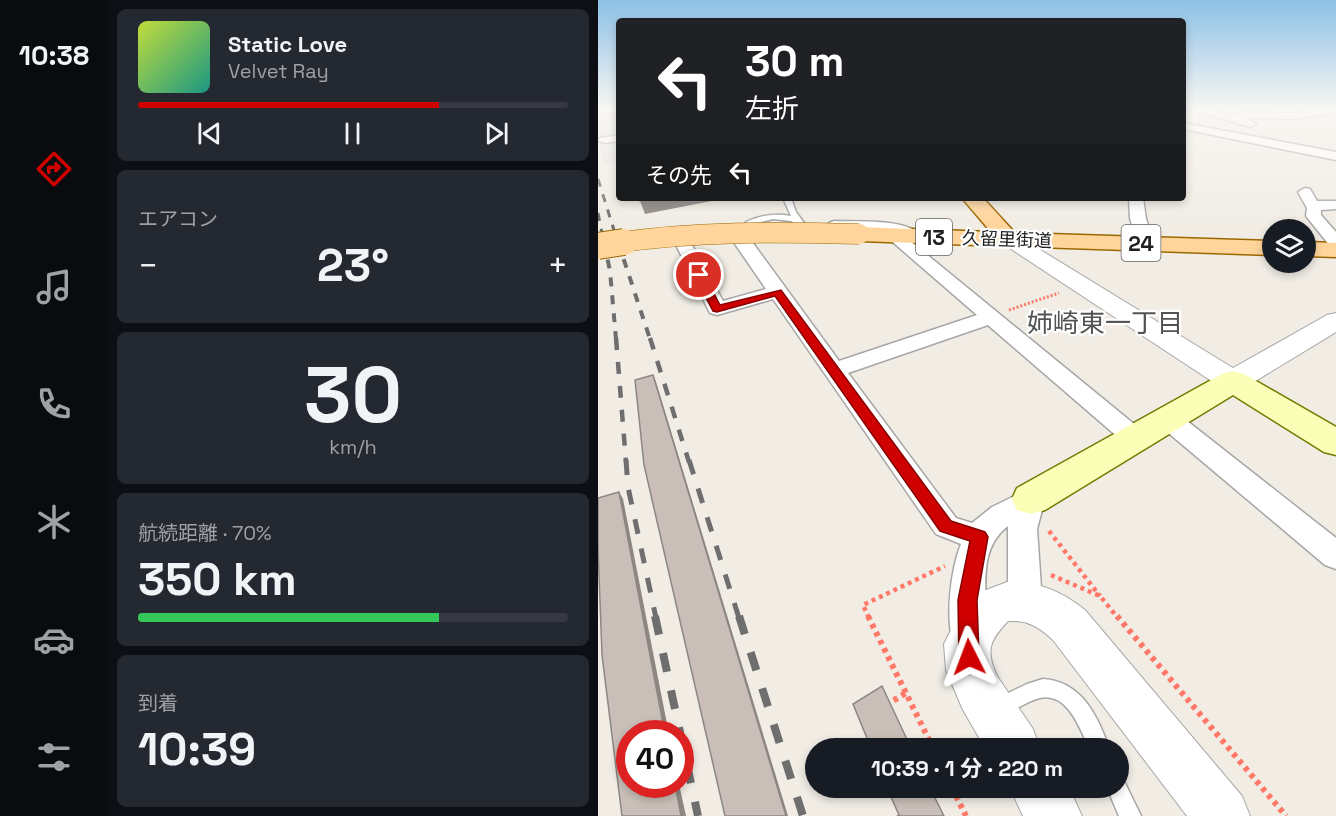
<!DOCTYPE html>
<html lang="ja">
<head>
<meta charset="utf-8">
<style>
  body { margin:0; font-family:"Space Grotesk","Noto Sans JP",sans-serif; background:#242831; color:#f1f3f6; height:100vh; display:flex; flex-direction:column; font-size:22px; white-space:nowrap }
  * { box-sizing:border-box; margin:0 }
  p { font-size:20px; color:#9ea1a6 }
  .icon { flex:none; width:33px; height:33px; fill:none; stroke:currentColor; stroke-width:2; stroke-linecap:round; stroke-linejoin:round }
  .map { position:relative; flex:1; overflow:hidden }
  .sheet { display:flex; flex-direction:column; gap:9px; padding:9px; background:#0d0f14; width:490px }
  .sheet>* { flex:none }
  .guide { position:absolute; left:18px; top:18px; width:570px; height:183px; border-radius:6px; box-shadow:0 3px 9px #0003; background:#202124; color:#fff; overflow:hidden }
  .tools { position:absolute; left:664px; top:219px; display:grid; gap:12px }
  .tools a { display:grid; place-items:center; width:54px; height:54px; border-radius:50%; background:#171b24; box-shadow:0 3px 9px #0003; font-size:30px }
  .speed { position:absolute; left:18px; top:720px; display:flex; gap:12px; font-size:30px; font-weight:700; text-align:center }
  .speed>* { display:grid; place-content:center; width:78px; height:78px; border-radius:50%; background:#171b24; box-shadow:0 3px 9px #0003; line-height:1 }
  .speed .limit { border:9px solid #d22; background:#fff; color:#111 }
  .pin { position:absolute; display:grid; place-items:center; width:51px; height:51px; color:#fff; margin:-26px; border:3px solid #fff; border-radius:50%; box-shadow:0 2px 6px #0007 }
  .me { position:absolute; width:66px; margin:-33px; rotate:357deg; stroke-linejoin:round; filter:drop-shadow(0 0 4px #0008) }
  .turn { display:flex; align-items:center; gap:21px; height:126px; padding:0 30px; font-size:27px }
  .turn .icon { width:78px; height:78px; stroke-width:2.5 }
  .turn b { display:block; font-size:42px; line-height:51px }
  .then { display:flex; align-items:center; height:57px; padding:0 30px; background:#0003; gap:12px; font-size:22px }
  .big { font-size:45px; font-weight:700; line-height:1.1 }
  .sheet .widget { flex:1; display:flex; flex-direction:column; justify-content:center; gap:9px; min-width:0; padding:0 21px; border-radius:9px; background:#242831 }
  .sheet .dial { align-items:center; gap:0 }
  .dial b { font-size:78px; line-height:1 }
  .song { display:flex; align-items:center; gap:18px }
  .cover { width:72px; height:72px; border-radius:9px; background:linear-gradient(135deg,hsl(70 70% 55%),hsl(170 70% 35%)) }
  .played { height:6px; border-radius:3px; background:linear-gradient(90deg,#cf0100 70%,#363941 70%) }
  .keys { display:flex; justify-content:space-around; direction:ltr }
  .heat { display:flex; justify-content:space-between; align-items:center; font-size:33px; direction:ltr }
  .charge { height:9px; border-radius:4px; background:linear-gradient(90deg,#34c759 70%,#363941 0) }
  .trip { position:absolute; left:207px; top:738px; width:324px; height:60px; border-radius:30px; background:#171b24; box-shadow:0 3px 9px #0003; font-weight:700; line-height:60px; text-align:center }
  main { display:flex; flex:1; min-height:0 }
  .menu { display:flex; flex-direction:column; width:108px; justify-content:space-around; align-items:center; background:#090b0e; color:#9ea1a6 }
  .menu .icon { width:42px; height:42px }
  .menu .active { color:#cf0100 }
  .menu b { font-size:27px; color:#f1f3f6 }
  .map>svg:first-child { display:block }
  .parking { fill:#e4e4e4 }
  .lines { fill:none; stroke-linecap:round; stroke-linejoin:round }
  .service-casing { stroke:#a7a7a7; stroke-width:3 }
  .minor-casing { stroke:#a7a7a7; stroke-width:3 }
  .tertiary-casing { stroke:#a7a7a7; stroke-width:2 }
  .secondary-casing { stroke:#6f7d00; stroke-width:3 }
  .primary-casing { stroke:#9b6800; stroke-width:3 }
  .path-far2 { stroke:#ff7868; stroke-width:3; stroke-dasharray:2 2; stroke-linecap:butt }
  .path-far1 { stroke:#ff7868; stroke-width:4.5; stroke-dasharray:4 4; stroke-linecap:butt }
  .path { stroke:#ff7868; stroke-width:6; stroke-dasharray:4.5 4.5; stroke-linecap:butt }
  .service { fill:#fff; fill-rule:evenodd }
  .minor { fill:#fff; fill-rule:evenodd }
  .tertiary { fill:#fff; fill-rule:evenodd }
  .secondary { fill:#fafeb6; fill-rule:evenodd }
  .primary { fill:#ffd59c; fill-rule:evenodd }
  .rail-far4 { stroke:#6e6e6e; stroke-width:3; stroke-dasharray:8 8; stroke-linecap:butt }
  .rail-far3 { stroke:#6e6e6e; stroke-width:4; stroke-dasharray:9 9; stroke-linecap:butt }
  .rail-far2 { stroke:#6e6e6e; stroke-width:4.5; stroke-dasharray:12 12; stroke-linecap:butt }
  .rail-far1 { stroke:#6e6e6e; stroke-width:5; stroke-dasharray:15 15; stroke-linecap:butt }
  .rail { stroke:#6e6e6e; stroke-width:8; stroke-dasharray:19 19; stroke-linecap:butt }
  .primary-bridge-far1-casing { stroke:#9b6800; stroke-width:21; stroke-linecap:butt }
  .primary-bridge-casing { stroke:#9b6800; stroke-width:28; stroke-linecap:butt }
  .primary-bridge-far1 { stroke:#ffd59c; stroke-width:20 }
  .primary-bridge { stroke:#ffd59c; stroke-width:26 }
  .wall { fill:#ada49e }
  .shaded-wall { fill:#8d8681 }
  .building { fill:#c9bfb8; stroke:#8d8681; stroke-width:1.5 }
  .route { fill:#cf0100; stroke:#870100; stroke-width:1.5 }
  .labels { text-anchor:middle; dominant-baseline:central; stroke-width:4.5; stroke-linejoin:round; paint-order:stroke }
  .far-street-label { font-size:18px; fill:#202020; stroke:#fff }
  .shield { fill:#fff; stroke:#636363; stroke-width:1.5 }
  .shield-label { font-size:21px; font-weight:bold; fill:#202020 }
  .quarter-label { font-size:26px; fill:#535353; stroke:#fff }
</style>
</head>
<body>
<main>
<nav class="menu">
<b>10:38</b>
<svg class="icon active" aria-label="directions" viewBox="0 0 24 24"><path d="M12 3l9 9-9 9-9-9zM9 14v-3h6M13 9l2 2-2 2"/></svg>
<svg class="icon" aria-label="music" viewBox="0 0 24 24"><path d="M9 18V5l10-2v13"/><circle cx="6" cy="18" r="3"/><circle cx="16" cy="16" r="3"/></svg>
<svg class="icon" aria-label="phone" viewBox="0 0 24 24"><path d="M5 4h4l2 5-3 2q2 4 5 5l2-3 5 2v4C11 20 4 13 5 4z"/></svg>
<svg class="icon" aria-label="climate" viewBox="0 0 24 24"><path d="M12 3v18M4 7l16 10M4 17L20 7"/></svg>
<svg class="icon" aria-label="car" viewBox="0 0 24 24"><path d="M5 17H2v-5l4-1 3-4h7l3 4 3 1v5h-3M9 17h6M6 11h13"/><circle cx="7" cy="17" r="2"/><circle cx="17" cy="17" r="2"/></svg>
<svg class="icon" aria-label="filters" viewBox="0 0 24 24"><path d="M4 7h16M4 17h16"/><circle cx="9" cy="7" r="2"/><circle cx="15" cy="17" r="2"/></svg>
</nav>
<section class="sheet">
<div class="widget">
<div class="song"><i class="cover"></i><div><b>Static Love</b><p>Velvet Ray</p></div></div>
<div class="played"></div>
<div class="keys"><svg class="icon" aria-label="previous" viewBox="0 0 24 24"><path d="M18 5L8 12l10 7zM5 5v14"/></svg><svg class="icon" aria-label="pause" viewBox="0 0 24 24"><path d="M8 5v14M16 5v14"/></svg><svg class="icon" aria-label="next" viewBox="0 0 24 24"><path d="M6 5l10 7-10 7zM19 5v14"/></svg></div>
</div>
<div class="widget"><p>エアコン</p>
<div class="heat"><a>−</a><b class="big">23°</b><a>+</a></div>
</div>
<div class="widget dial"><b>30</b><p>km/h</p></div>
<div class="widget"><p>航続距離 · 70%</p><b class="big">350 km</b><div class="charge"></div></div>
<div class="widget"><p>到着</p><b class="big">10:39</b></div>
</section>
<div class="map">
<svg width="738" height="816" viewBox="0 0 738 816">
  <rect width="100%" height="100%" fill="#f1ede5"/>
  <path class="parking" d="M0,109h21v28l-21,2z
    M21,140v22l-14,2 -6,-20z"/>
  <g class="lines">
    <g class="service-casing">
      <path id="service" d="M185,198h8l5,14 8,11 -1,2h-6l-6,-4 -18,-2 -27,7v-4c15,-7 29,-9 45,-6z
        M445,679c38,2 55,37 66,69h-20c-9,-19 -21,-56 -49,-50 -13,3 -26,13 -39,18l-7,-2 -2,-7 2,-7 33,-16z
        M520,778l6,3 17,35h-22l-12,-28h11z"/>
    </g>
    <g class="minor-casing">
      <path id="minor" d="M591,109c17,-2 37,8 53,3l49,1 45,-4v4l-45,6 -45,-1 10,6 -5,3z
        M585,123l153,29v8l-153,-31z
        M21,135v6l-15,2 -6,-3 2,-2z
        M707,188l5,1 7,12h19v8l-15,1v5l15,17v16l-6,-2 -24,-30 1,-8 -9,-16z
        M531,198h14l3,21 9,25 -2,3 -6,2 -8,-5 -9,-25z
        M236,221c22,1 73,-3 88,15l-2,3 -11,1 236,193 4,6 -4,6 -9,3 -9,-3 -139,-120 -140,48 108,145 16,5 20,-16 39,-19 10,3 4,8 -8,30 5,73 -5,11 -12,4 -12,-4 -5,-11v-76c-39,30 -12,82 -29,121l-12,4 -12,-4c-11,-25 -4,-78 6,-103l-25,-10 -163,-235 -56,16 -7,-2 -36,-72 8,-5 6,2 35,63 43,-12 -31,-45 -2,-6 2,-3h12l92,126 138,-46 -89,-77 -1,-5 -58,-4 -3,-3 3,-3z
        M570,411l9,2 159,125v31l-11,-4 -166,-140 -3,-6 3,-6z"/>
    </g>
    <g class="tertiary-casing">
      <path id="tertiary" d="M411,233l7,2 217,133 94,-53 9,-2v19l-92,56 -11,2 -11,-2 -220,-145 -4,-4 4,-4z
        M412,581c31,2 51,10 75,29l157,186 8,20h-63l-134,-176c-14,-13 -25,-20 -45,-19 -18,19 -23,29 -11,55l36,53 7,19h-55l-22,-38 -17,-40 -2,-26 19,-38 15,-13z
        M412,788h59l13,28h-59z"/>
    </g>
    <g class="secondary-casing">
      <path id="secondary" d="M635,371l11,3 92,53v28l-12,-3 -91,-57 -188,115 -14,4 -14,-4 -5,-11 5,-11 205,-114z"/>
    </g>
    <g class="primary-casing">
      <path id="primary" d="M364,198h21l32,35 258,8v14l-414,-14 -8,-2 -3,-5 3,-5 8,-2 132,5z
        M708,242l30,1v14l-30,-1z"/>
    </g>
    <path class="path-far2" d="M411,310l50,-17"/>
    <path class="path-far1" d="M451,531l51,65
      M453,575l49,21 18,22
      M271,618l-6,-13 82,-39"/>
    <path class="path" d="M270,616l65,132
      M519,616l169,200
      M288,705l20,-12
      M354,788l14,28"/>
    <use href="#service" class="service"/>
    <use href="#minor" class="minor"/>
    <use href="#tertiary" class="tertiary"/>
    <use href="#secondary" class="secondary"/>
    <use href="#primary" class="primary"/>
    <path class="rail-far4" d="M0,179l20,64
      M0,213l6,30"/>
    <path class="rail-far3" d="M6,242l6,29 6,68
      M20,242l32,97"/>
    <path class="rail-far2" d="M18,338l10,124
      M52,338l39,124"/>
    <path class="rail-far1" d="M28,460l2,27 28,131
      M91,460l50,158"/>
    <path class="rail" d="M57,616l43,200
      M141,616l64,200"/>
    <g class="primary-bridge-far1-casing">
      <path id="primary-bridge-far1" d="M17,243c81,-12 162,-11 244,-9"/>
    </g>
    <g class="primary-bridge-casing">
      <path id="primary-bridge" d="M0,246l26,-4"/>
    </g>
    <use href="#primary-bridge-far1" class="primary-bridge-far1"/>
    <use href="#primary-bridge" class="primary-bridge"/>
  </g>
  <path class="wall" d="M255,704l58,44h-40z"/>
  <path class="shaded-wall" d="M60,198h69l-82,16 -5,-13z
    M55,375l3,7 132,434h-2z
    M21,492l4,7 46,235h-4z
    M77,784h4l7,32h-5z"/>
  <path class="building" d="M41,198h19l-18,3z
    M55,375l133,441h-61l-81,-351 -9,-85z
    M21,492l46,242h-35v50h45l6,32h-59l-20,-161 -4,-107v-50z
    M284,686l29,62h-40l-18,-44z
    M289,788h43l14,28h-47l2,-1z"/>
  <linearGradient id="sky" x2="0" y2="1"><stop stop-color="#8cc0e6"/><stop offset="0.49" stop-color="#f9f7f3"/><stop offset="1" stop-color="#f9f7f3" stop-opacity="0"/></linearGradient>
  <rect width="738" height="223" fill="url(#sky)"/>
  <path class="route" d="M101,272l5,3 16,30 61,-15 170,231 34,11 3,5 -11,63 2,57 -3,7 -7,3 -7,-3 -3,-7 -1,-57 12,-59 -30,-10 -165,-235 -58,16 -4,-1 -19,-36z"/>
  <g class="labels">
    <g class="far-street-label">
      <text transform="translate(409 239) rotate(2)">久留里街道</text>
    </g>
    <g class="shield">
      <rect x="318" y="219" width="36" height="36" rx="4.5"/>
      <rect x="523.5" y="225" width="39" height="36" rx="4.5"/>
    </g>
    <g class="shield-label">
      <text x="336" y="237">13</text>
      <text x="543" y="243">24</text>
    </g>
    <g class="quarter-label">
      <text x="507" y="323">姉崎東一丁目</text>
    </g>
  </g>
</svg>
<div class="tools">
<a><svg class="icon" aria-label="layers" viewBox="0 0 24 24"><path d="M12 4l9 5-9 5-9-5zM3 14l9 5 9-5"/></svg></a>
</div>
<div class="speed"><div class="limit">40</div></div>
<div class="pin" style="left:101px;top:275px;background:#d93025"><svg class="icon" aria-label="arrive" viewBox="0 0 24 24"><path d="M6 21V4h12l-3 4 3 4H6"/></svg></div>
<svg class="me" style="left:371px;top:657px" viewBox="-20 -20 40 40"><path d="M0-17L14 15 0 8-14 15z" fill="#cf0100" stroke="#fff" stroke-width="4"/></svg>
<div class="trip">10:39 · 1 分 · 220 m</div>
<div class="guide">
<div class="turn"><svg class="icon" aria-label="left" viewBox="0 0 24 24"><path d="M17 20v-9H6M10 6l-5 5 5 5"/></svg><div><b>30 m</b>左折</div></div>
<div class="then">その先<svg class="icon" aria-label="left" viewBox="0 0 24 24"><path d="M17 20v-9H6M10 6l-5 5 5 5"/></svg></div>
</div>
</div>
</main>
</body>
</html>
